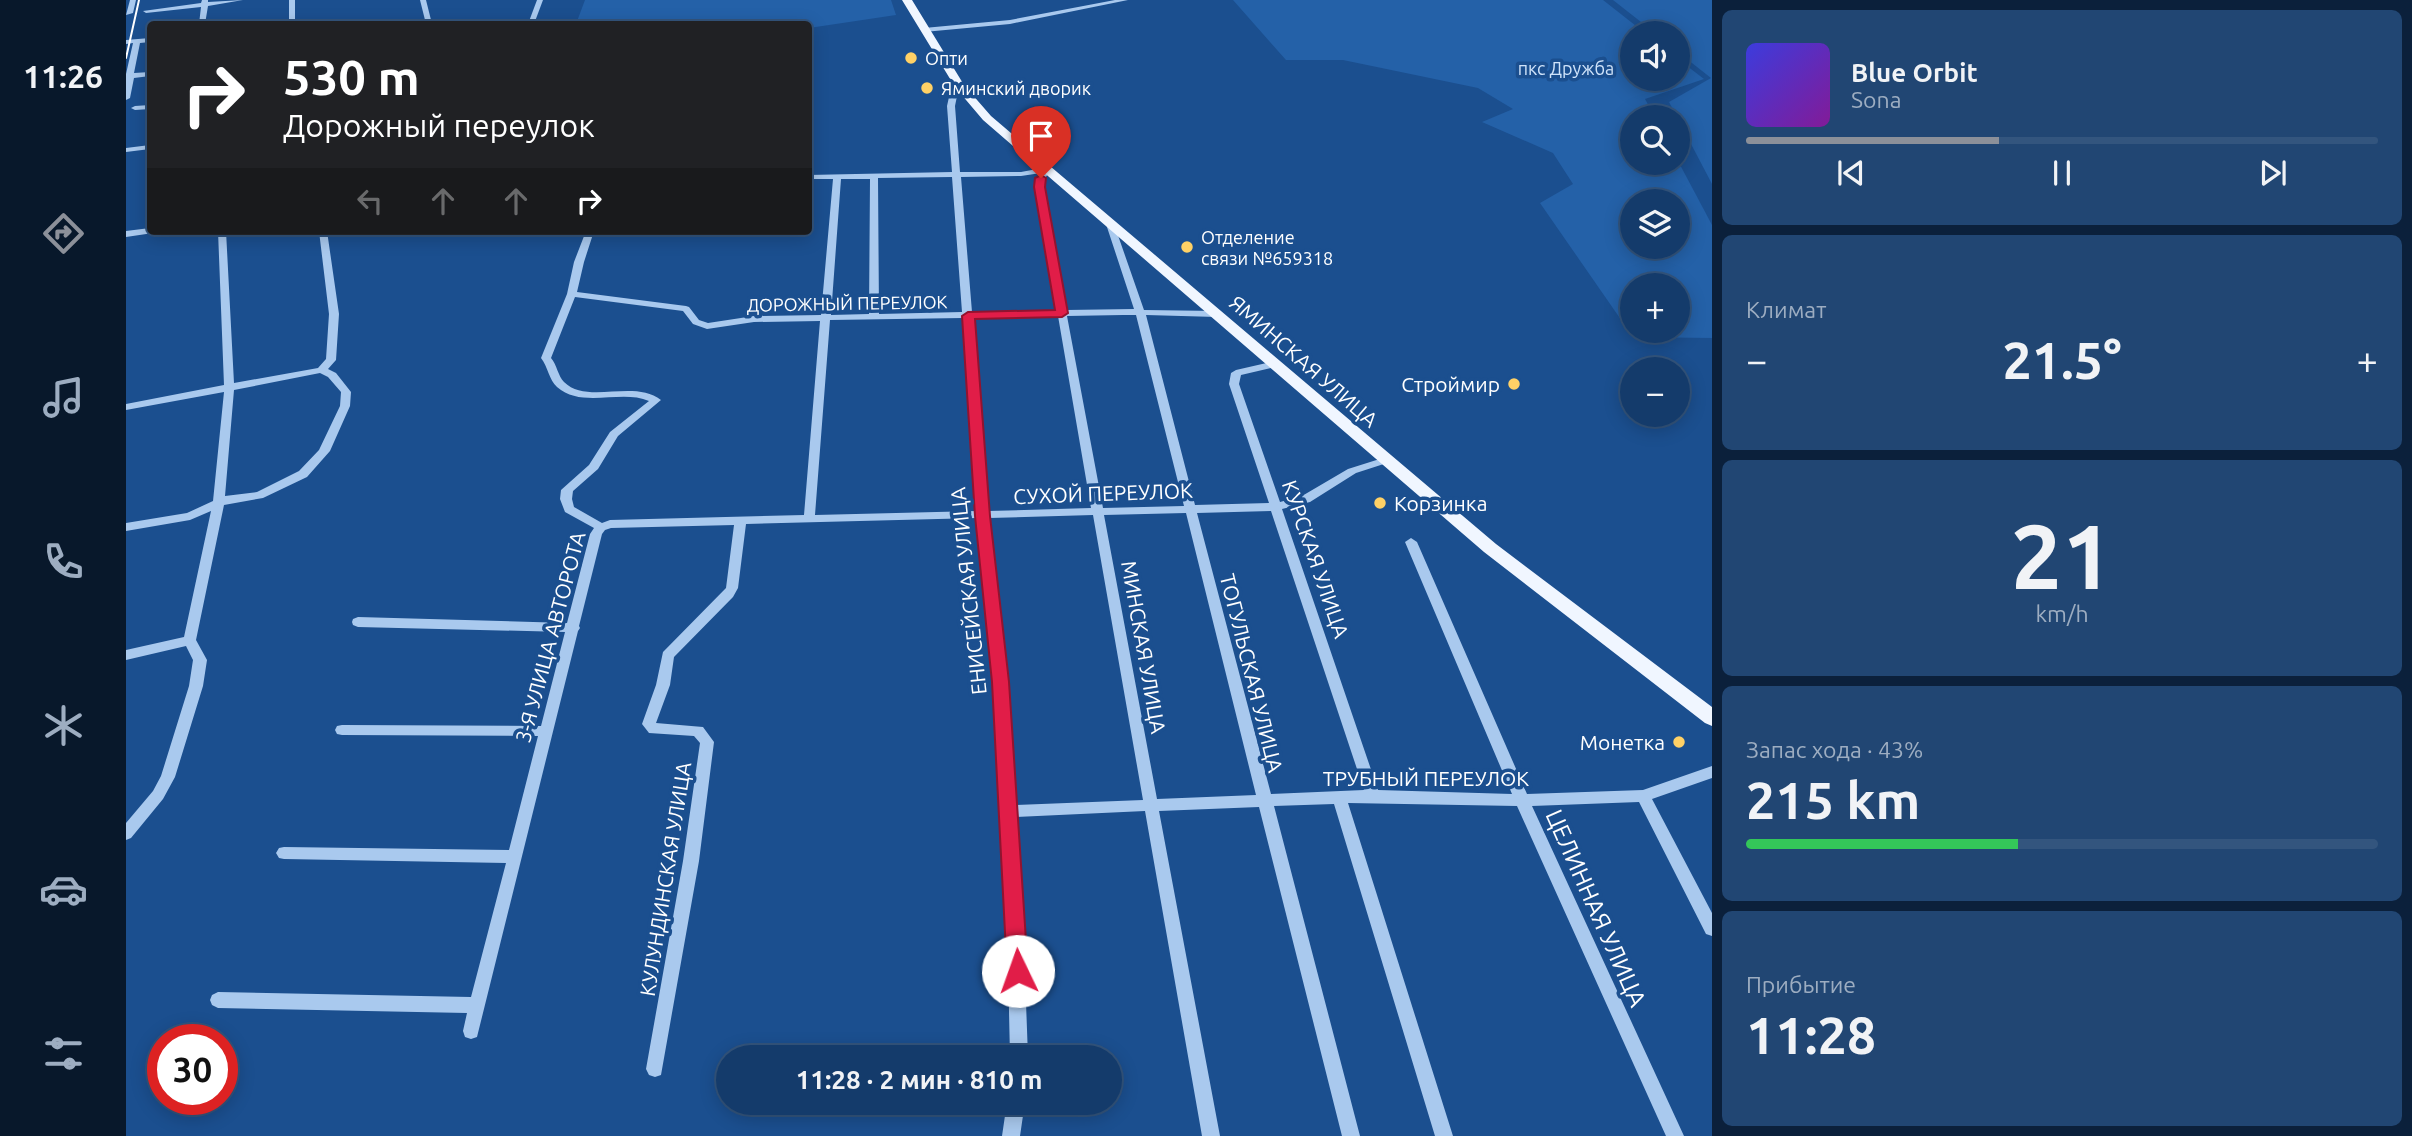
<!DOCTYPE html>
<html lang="ru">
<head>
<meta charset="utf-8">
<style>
  body { margin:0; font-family:Ubuntu,sans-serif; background:#214673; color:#f1f3f6; height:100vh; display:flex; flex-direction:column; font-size:26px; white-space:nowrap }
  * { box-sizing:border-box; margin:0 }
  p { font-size:23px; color:#9dadc1 }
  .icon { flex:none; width:38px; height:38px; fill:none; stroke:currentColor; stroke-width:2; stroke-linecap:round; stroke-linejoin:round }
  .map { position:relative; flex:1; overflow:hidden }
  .drawer { display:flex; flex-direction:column; gap:10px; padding:10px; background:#0b203b; width:700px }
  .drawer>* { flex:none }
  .top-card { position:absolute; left:21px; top:21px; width:665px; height:214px; border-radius:7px; box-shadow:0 4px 18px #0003,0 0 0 2px #33557e; background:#202124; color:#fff; overflow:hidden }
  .tools { position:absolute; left:1494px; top:21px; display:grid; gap:14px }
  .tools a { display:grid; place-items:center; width:70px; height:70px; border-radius:50%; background:#143b6b; box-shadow:0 4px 18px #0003,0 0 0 2px #33557e; font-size:35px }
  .speed { position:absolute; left:21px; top:1024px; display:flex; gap:14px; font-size:35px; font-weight:700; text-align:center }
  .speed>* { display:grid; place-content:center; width:91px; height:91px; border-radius:50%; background:#143b6b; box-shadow:0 4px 18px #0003,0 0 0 2px #33557e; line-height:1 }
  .speed .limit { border:10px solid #d22; background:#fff; color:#111 }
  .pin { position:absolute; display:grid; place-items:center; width:60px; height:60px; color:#fff; margin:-72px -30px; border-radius:50% 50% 50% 0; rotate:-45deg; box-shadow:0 0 7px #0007 }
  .pin .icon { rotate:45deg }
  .me { position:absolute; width:77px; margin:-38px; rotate:357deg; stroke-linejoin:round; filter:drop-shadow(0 0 5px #0008) }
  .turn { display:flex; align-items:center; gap:24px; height:147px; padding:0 21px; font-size:32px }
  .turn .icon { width:91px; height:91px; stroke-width:2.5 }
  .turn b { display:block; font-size:49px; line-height:60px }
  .lanes { display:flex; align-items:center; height:66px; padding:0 21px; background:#0003; justify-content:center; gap:35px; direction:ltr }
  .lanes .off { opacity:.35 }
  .big { font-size:52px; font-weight:700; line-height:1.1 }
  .drawer .tile { flex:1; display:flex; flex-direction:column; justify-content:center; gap:10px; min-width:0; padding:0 24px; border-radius:10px; background:#214673 }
  .drawer .dial { align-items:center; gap:0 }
  .dial b { font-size:91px; line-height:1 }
  .song { display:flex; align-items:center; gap:21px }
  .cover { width:84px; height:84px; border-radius:10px; background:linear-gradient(135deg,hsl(240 70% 55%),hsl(290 70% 35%)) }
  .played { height:7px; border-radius:4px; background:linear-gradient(90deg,#8c9099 40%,#33557e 40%) }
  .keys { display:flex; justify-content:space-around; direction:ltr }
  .heat { display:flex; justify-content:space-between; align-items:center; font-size:38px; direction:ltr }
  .charge { height:10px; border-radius:5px; background:linear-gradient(90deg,#34c759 43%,#33557e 0) }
  .trip { position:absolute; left:590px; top:1045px; width:406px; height:70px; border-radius:35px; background:#143b6b; box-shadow:0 4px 18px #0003,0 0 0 2px #33557e; font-weight:700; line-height:70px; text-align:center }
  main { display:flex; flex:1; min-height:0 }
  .dock { display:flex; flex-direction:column; width:126px; justify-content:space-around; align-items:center; background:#08182b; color:#9dadc1 }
  .dock .icon { width:49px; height:49px }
  .dock .current { color:#8c9099 }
  .dock b { font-size:32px; color:#f1f3f6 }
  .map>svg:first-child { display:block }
  .green { fill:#2461a8; fill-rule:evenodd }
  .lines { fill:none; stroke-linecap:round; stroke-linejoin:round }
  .minor { fill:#a9c9ee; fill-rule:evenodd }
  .major { fill:#f0f6ff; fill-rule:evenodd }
  .tram { stroke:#fff; stroke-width:2 }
  .route { fill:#e11d48; stroke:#92132f; stroke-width:2 }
  .poi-dot { fill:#ffd166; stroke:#1b4f8f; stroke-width:2.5 }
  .labels { text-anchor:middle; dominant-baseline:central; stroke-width:7; stroke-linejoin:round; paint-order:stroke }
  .far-poi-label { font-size:18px; fill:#fff; stroke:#1b4f8f; text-anchor:start }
  .far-park-label { font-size:18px; fill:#cfe3fa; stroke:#1b4f8f }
  .far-street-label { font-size:18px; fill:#fff; stroke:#1b4f8f }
  .street-label { font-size:21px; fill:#fff; stroke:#1b4f8f }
  .poi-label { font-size:21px; fill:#fff; stroke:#1b4f8f; text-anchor:end }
  .near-street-label { font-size:24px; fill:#fff; stroke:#1b4f8f }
</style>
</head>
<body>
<main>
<nav class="dock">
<b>11:26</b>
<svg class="icon current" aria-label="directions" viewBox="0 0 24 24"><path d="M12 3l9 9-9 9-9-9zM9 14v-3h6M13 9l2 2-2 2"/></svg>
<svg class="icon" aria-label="music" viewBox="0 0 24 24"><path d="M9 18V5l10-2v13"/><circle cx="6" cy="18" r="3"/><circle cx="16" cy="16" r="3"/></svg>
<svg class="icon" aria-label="phone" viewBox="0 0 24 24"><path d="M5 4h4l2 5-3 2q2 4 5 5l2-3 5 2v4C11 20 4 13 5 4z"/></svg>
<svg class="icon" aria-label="climate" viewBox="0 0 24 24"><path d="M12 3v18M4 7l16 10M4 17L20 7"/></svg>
<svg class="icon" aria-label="car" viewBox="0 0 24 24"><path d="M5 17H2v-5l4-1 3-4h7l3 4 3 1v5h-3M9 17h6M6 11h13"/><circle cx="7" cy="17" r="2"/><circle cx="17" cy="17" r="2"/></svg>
<svg class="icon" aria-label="filters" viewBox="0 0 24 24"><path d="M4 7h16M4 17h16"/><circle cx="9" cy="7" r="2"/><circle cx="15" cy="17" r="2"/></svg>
</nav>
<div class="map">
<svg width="1586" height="1136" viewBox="0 0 1586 1136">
  <rect width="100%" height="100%" fill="#1b4f8f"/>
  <path class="green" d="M459,0h306l5,15 -87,13 -1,-4h-232z
    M1107,0h370l42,33h-12v46h45v-20l26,20 -59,20 10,18h-22v46l45,-2 34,64v113l-79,-1 -93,-134 33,-19 -20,-31 -71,-31 31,-13 -35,-21 -135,-28h-57zM1507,201h45v46h-45zM1507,285h45v46h-45z
    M1487,0h99v184l-43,-82 42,-24 -33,-26v-19h-23z"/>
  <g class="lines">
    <path class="minor" d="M4,0h6l-3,13 -7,2z
      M76,0h6v2l35,-2 -35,6 -3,18h-6l2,-17 -55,6 -3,-2 58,-8z
      M163,0h6v24h-6z
      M294,0h6l6,24h-6z
      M411,0h6l-9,24h-6z
      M989,0h13l-118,24 -86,8 -3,-2 3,-2 86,-8z
      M24,38v4l-10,1 -6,30 16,-1v4l-16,2 -4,20 -4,2v-26l7,-31 -7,1v-4z
      M827,79l7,2 -5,25 5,66h61l27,-5 4,2 -7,9 -2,9 23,123 68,-1 -29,-88 4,-3 4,3 31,89 73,1 5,3 -5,3 -71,-2 49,190 74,-2 -40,-119 2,-11 5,-3 39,-9 5,3 -1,2 -38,9 -2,9 41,118 22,-6 46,-27 38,-12 6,3 -2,2 -34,11 -46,29 -28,7 96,281 134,4 -107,-252 6,-4 6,4 110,252 116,-4 69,-24v12l-60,21 60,114v23l-6,-2 -67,-132 -107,4 152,330h-18l-149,-330 -169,-3 105,333h-18l-101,-332 -60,2 86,330h-18l-83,-329 -100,4 61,325h-18l-57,-325 -129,6 7,103 5,137h-18l-3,-137 -14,-238 -16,-164 -231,6 -8,64 -5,9 -59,60 -4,28 -14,38 47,4 11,15 -15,119 -38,214 -6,2 -6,-2 -3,-6 37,-208 17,-118 -6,-7 -45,-3 -7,-9 14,-39 7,-33 63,-64 8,-63 -123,3 -6,2 -3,4 -23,92 1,2 -2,3 -101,406 -6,2 -6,-2 -2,-6 4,-18 -249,-5 -6,-3 -2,-5 2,-5 6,-3 253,5 35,-134 -222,-4 -5,-1 -3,-5 3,-5 5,-1 225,3 29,-114 -196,-1 -5,-1 -2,-4 2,-4 5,-1 199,1 24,-94 -207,-5 -5,-2 -1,-3 1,-3 5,-2 209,6 23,-89 4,-6 -29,-16 -5,-13 1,-9 28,-25 21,-33 39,-31c-28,-12 -67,8 -92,-14 -8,-7 -9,-20 -16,-29l26,-64 7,-32 12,-31h8l-10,31 -7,30 109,14 3,1 10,13 9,3 46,-7 67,-1 12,-136h-25v-4l144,-3 -5,-66zM915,173l-4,5 -2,9 22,123 -85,2 -11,-135 60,-1zM826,177l10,135 -83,2 -1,-136zM715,179h29l-1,135 -38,1zM449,297l108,14 10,13 14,5 47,-7 66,-1 -16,194 -194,5 -8,3 -28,-16 -2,-8 1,-8 25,-22 20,-33 43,-36c-27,-21 -74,5 -97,-18 -6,-6 -7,-17 -13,-24zM997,315h13l48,191 -81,2 -36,-192zM932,316l33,192 -103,3 -16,-193zM837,318l14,193 -162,4 15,-195zM1145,511l93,279 -93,4 -74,-281zM1060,513l70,282 -99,4 -53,-284zM967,515l50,285 -128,5 -8,-123 -18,-164z
      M24,105v4l-15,1 -4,-2 4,-2z
      M24,145v4l-24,3v-4z
      M24,228v3h4l-1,2 -27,4v-6z
      M92,231h8l8,152 84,-15 8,-9 3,-45 -10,-83h8l12,83 -3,46 -8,9 8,4 15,19 -1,14 -20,45 -23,26 -44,21 -39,7 -28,135 11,20 -4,26 -28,91 -12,22 -32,39 -5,2v-17l27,-32 8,-15 28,-90 4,-26 -7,-14 -60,14v-10l58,-13 27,-126 -21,9 -64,11v-8l61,-10 26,-12 11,-109 -98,18v-6l98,-19zM194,373l8,4 13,15 -1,14 -21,44 -20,21 -42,21 -32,4 9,-106z
      M881,1102h18l-5,34h-18z"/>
    <path class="major" d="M776,0h10l52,85 27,31 505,428 216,163v19l-7,-3 -221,-171 -501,-432 -28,-33z"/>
    <path class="tram" d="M0,58l13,-58"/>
  </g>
  <path class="route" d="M915,175l5,3 -1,9 23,126 -6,4 -87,2 15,197 19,166 19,289 -3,7 -7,3 -8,-3 -3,-7 -15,-289 -17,-166 -13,-200 6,-4 87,-2 -21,-123 1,-9z"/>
  <g class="poi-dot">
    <circle cx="785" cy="58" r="7"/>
    <circle cx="801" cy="88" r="7"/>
    <circle cx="1061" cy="247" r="7"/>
    <circle cx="1388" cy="384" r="7"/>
    <circle cx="1254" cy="503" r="7"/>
    <circle cx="1553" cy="742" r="7"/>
  </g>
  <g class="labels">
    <g class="far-poi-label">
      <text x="799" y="58">Опти</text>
      <text x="815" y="88">Яминский дворик</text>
      <text x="1075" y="237">Отделение<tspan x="1075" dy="21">связи №659318</tspan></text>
    </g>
    <g class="far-park-label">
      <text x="1440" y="68">пкс Дружба</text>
    </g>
    <g class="far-street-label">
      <text transform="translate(721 303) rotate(-1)">ДОРОЖНЫЙ ПЕРЕУЛОК</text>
    </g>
    <g class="street-label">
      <text transform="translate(1178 361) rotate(41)">ЯМИНСКАЯ УЛИЦА</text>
      <text transform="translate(977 493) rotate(-2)">СУХОЙ ПЕРЕУЛОК</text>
      <text transform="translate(1190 559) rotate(71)">КУРСКАЯ УЛИЦА</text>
      <text transform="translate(842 591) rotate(-96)">ЕНИСЕЙСКАЯ УЛИЦА</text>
      <text transform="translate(424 637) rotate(-75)">3-Я УЛИЦА АВТОРОТА</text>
      <text transform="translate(1018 647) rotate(80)">МИНСКАЯ УЛИЦА</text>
      <text transform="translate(1126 673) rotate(76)">ТОГУЛЬСКАЯ УЛИЦА</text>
      <text x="1300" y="778">ТРУБНЫЙ ПЕРЕУЛОК</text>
      <text transform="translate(539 879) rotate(-81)">КУЛУНДИНСКАЯ УЛИЦА</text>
    </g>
    <g class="poi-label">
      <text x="1374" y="384">Строймир</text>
      <text x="1268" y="503" text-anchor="start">Корзинка</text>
      <text x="1539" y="742">Монетка</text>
    </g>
    <g class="near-street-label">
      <text transform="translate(1470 908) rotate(66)">ЦЕЛИННАЯ УЛИЦА</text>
    </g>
  </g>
</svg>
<div class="tools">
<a><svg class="icon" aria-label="sound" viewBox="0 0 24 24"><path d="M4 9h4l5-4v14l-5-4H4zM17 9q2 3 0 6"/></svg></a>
<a><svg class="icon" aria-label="search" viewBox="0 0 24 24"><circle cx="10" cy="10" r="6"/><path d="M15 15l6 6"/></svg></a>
<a><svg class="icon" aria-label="layers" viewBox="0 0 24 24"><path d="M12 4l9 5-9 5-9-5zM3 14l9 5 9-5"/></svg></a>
<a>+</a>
<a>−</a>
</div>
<div class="speed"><div class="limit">30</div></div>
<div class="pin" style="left:915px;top:178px;background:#d93025"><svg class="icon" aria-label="arrive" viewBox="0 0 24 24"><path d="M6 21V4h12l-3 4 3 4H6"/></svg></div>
<svg class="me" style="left:892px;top:971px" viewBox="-20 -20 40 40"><circle r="19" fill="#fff"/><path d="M0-13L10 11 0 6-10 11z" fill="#e11d48"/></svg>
<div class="trip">11:28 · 2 мин · 810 m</div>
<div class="top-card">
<div class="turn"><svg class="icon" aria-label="right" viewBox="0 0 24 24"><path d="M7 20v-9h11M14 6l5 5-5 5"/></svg><div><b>530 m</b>Дорожный переулок</div></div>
<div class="lanes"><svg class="icon off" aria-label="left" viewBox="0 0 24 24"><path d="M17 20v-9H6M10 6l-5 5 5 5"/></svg><svg class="icon off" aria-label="ahead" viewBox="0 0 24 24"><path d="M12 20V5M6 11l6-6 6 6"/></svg><svg class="icon off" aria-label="ahead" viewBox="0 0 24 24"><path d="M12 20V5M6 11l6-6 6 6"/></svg><svg class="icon" aria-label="right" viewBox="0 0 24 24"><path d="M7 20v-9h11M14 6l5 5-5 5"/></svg></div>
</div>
</div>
<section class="drawer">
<div class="tile">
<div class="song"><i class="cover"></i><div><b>Blue Orbit</b><p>Sona</p></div></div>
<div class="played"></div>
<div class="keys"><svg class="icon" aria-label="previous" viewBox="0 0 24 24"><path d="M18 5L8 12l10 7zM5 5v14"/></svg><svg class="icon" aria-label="pause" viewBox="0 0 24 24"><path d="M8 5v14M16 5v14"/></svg><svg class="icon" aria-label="next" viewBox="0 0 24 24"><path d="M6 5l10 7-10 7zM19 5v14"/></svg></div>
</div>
<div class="tile"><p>Климат</p>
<div class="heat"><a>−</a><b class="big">21.5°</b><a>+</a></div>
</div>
<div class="tile dial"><b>21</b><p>km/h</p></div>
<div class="tile"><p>Запас хода · 43%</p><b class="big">215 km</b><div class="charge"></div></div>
<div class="tile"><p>Прибытие</p><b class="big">11:28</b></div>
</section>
</main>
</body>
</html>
